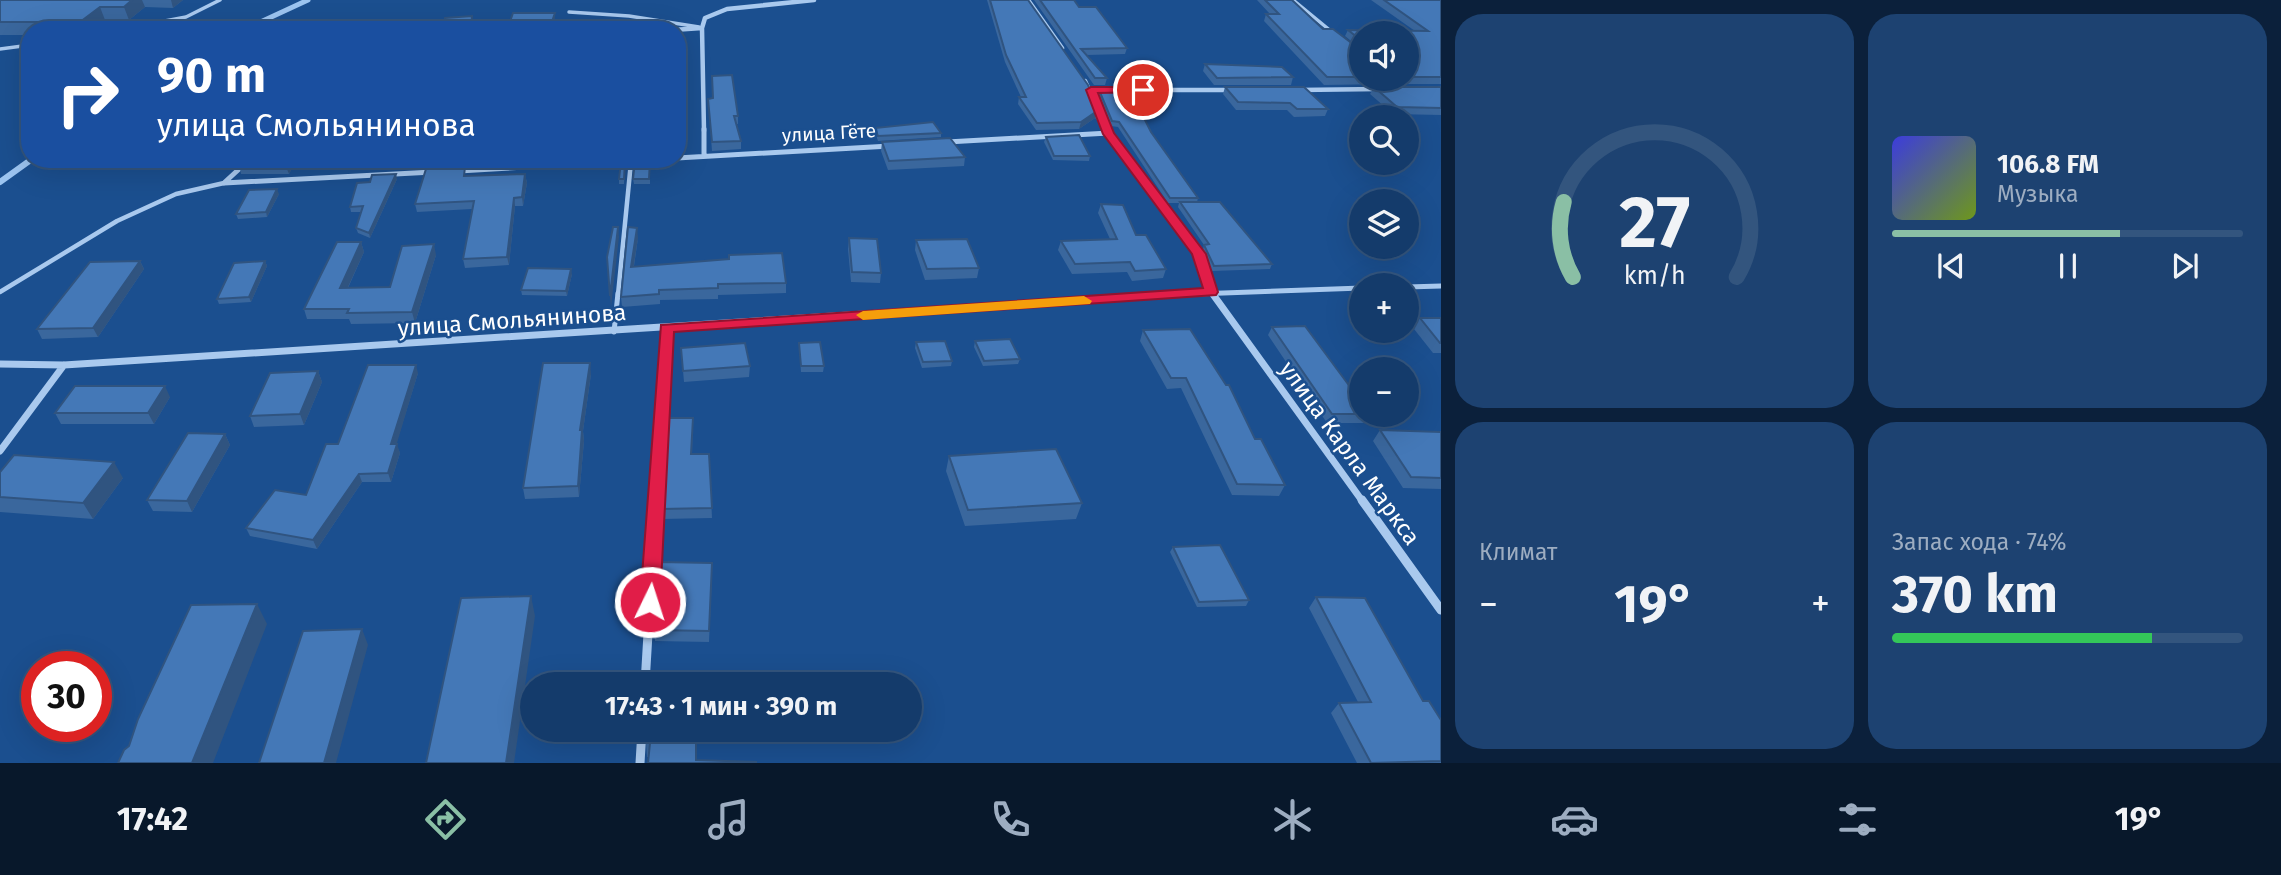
<!DOCTYPE html>
<html lang="ru">
<head>
<meta charset="utf-8">
<style>
  body { margin:0; font-family:"Fira Sans",sans-serif; background:#1d4271; color:#f1f3f6; height:100vh; display:flex; flex-direction:column; font-size:26px; white-space:nowrap }
  * { box-sizing:border-box; margin:0 }
  p { font-size:23px; color:#9dadc1 }
  .icon { flex:none; width:38px; height:38px; fill:none; stroke:currentColor; stroke-width:2; stroke-linecap:round; stroke-linejoin:round }
  .map { position:relative; flex:1; overflow:hidden }
  .details { display:flex; flex-direction:column; gap:14px; padding:14px; background:#0b203b; width:840px }
  .details>* { flex:none }
  .banner { position:absolute; left:21px; top:21px; width:665px; height:147px; border-radius:28px; box-shadow:0 7px 28px #0002,0 0 0 2px #33557e; background:#1a4fa0; color:#fff; overflow:hidden }
  .buttons { position:absolute; left:1349px; top:21px; display:grid; gap:14px }
  .buttons a { display:grid; place-items:center; width:70px; height:70px; border-radius:50%; background:#143b6b; box-shadow:0 7px 28px #0002,0 0 0 2px #33557e; font-size:35px }
  .speed { position:absolute; left:21px; top:651px; display:flex; gap:14px; font-size:35px; font-weight:700; text-align:center }
  .speed>* { display:grid; place-content:center; width:91px; height:91px; border-radius:50%; background:#143b6b; box-shadow:0 7px 28px #0002,0 0 0 2px #33557e; line-height:1 }
  .speed .limit { border:10px solid #d22; background:#fff; color:#111 }
  .pin { position:absolute; display:grid; place-items:center; width:60px; height:60px; color:#fff; margin:-30px; border:4px solid #fff; border-radius:50%; box-shadow:0 2px 7px #0007 }
  .me { position:absolute; width:77px; margin:-38px; rotate:4deg; stroke-linejoin:round; filter:drop-shadow(0 0 5px #0008) }
  .turn { display:flex; align-items:center; gap:24px; height:147px; padding:0 21px; font-size:32px }
  .turn .icon { width:91px; height:91px; stroke-width:2.5 }
  .turn b { display:block; font-size:49px; line-height:60px }
  .big { font-size:52px; font-weight:700; line-height:1.1 }
  .details .widget { flex:1; display:flex; flex-direction:column; justify-content:center; gap:10px; min-width:0; padding:0 24px; border-radius:28px; background:#1d4271 }
  .details .dial { align-items:center; gap:0 }
  .dial svg { height:182px; overflow:visible; fill:none; stroke:#33557e; stroke-width:7; stroke-linecap:round; text-anchor:middle }
  .dial text { fill:#f1f3f6; stroke:none }
  .song { display:flex; align-items:center; gap:21px }
  .cover { width:84px; height:84px; border-radius:10px; background:linear-gradient(135deg,hsl(240 70% 55%),hsl(80 70% 35%)) }
  .played { height:7px; border-radius:4px; background:linear-gradient(90deg,#8abfa5 65%,#33557e 65%) }
  .keys { display:flex; justify-content:space-around; direction:ltr }
  .heat { display:flex; justify-content:space-between; align-items:center; font-size:38px; direction:ltr }
  .charge { height:10px; border-radius:5px; background:linear-gradient(90deg,#34c759 74%,#33557e 0) }
  .details .tiles { flex:1; display:grid; gap:14px; grid-template-columns:repeat(2,1fr) }
  .trip { position:absolute; left:520px; top:672px; width:402px; height:70px; border-radius:35px; background:#143b6b; box-shadow:0 7px 28px #0002,0 0 0 2px #33557e; font-weight:700; line-height:70px; text-align:center }
  .dock { display:flex; height:112px; justify-content:space-around; align-items:center; background:#08182b; color:#9dadc1 }
  .dock .icon { width:49px; height:49px }
  .dock .selected { color:#8abfa5 }
  .dock b { font-size:32px; color:#f1f3f6 }
  main { display:flex; flex:1; min-height:0 }
  .map>svg:first-child { display:block }
  .lines { fill:none; stroke-linecap:round; stroke-linejoin:round }
  .stream-far1 { stroke:#9cc4f0; stroke-width:5 }
  .stream { stroke:#9cc4f0; stroke-width:6 }
  .service-far2 { stroke:#a9c9ee; stroke-width:3.5 }
  .service-far1 { stroke:#a9c9ee; stroke-width:4.5 }
  .service { stroke:#a9c9ee; stroke-width:5 }
  .minor-far3 { stroke:#a9c9ee; stroke-width:4.5 }
  .minor-far2 { stroke:#a9c9ee; stroke-width:5 }
  .minor-far1 { stroke:#a9c9ee; stroke-width:7 }
  .minor { stroke:#a9c9ee; stroke-width:9 }
  .wall { fill:#3a679d }
  .shaded-wall { fill:#305480 }
  .building { fill:#4478b7; stroke:#305480; stroke-width:2 }
  .route { fill:#e11d48; stroke:#92132f; stroke-width:2 }
  .slow { fill:#f59e0b }
  .labels { text-anchor:middle; dominant-baseline:central; stroke-width:5; stroke-linejoin:round; paint-order:stroke }
  .far-street-label { font-size:19px; fill:#fff; stroke:#1b4f8f }
  .street-label { font-size:23px; fill:#fff; stroke:#1b4f8f }
</style>
</head>
<body>
<main>
<div class="map">
<svg width="1441" height="763" viewBox="0 0 1441 763">
  <rect width="100%" height="100%" fill="#1b4f8f"/>
  <g class="lines">
    <path class="stream-far1" d="M243,30l65,-30"/>
    <path class="stream" d="M0,182l32,-23"/>
    <path class="service-far2" d="M1293,0l39,32
      M569,12l60,4 70,11
      M117,30l69,-13 34,-17
      M0,49l30,-4
      M1389,79l13,10"/>
    <path class="service-far1" d="M0,292l117,-71 59,-27 48,-11
      M618,295l13,-133"/>
    <path class="service" d="M614,332l4,-39"/>
    <path class="minor-far3" d="M1028,0l34,48
      M673,30l29,-2
      M1085,81l23,50
      M1091,90h143
      M1298,90l83,-1
      M704,131l-2,-103 3,-10 22,-9 87,-9"/>
    <path class="minor-far2" d="M704,129v27
      M1107,129l92,125 14,41
      M947,142l162,-9
      M677,158l213,-12
      M459,171l203,-12
      M225,182l25,-23
      M224,183l209,-11
      M1407,287l34,-1
      M1168,295l194,-7"/>
    <path class="minor-far1" d="M1212,293l151,209
      M0,364l64,1 1131,-72
      M0,451l64,-86
      M656,502l11,-174"/>
    <path class="minor" d="M1362,500l79,110
      M645,684l11,-184
      M640,763l2,-33"/>
  </g>
  <path class="wall" d="M0,0h183l-10,8 -28,-1 -16,13h-24l-12,10h-63v5h-30z
    M987,0h41l74,117 -2,7 -5,-6 -16,11 -43,1 -18,-26 1,-7h2l-16,-35z
    M1034,0h40l5,7 48,41 -2,6 -38,1 20,23 -2,7h-11z
    M1257,0h35l31,29 39,22v28h29l-2,5 -65,1 -60,-64 2,-7h4z
    M1371,0h70v84h-38l-7,-5h11v-46h-45v17l-17,-14 3,-6 67,1z
    M1205,64l88,13 -2,8h-77l-11,-14z
    M1441,86v29l-48,-1 -23,-20 4,-7z
    M1225,87l103,22 -3,7 -31,1 -7,-7h-51l-13,-16z
    M1099,90l52,42 47,66 -1,4 75,62 -2,5 -58,2 -9,-21 1,-5 -26,-38 1,-4h-11l-50,-76 -7,-1 -13,-31z
    M708,99l30,17v8h-2l5,17v8l-29,2z
    M875,128l66,5v4l-63,4 -3,-9z
    M1046,137l44,19 -1,5 -36,-1 -9,-18z
    M882,142l83,15 -1,9 -76,4 -7,-19z
    M375,159h31l-4,9 -25,1z
    M429,159h40l-1,5 -37,2z
    M296,160l-7,14h-48l-1,-5z
    M650,160v24h-16l-1,-5z
    M625,161l-1,23h-5v-5z
    M525,174l2,9 -4,23h-8l-6,59 -44,3 -2,-9 9,-50 -55,3 -2,-8 52,-28z
    M397,179l-27,59 -12,-5 -2,-5 5,-16h-10l-1,-5 20,-25z
    M279,194l-12,23 -29,2 -2,-5z
    M1101,204l35,31 30,34 -3,9 -31,3 -5,-9 -55,2 -14,-24 3,-9 49,-2 -12,-26z
    M638,238l-4,28 152,17v10l-68,2v4l-58,1v4l-38,3 -1,-10z
    M849,238l32,35 -1,10 -29,-1 -3,-33z
    M916,240l63,28 -2,10 -52,2 -10,-30z
    M361,242l3,10 -16,36 42,-1 46,-32 -21,68 -64,1 -2,-5h-42l-3,-10z
    M140,261l4,8 -46,68 -56,2 -5,-10z
    M265,261l2,5 -16,36 -32,2 -2,-5z
    M572,274l-5,22 -45,-1 -1,-5z
    M1420,318h21v35h-8l-19,-24z
    M1272,327l90,76v12h6l-4,8h-37l-59,-88z
    M1143,330l112,109 30,46 -6,11 -47,-1 -51,-107 -14,1 -27,-48z
    M975,341l45,18 -2,5 -35,2 -9,-19z
    M916,342l36,19 -1,5 -29,2 -7,-20z
    M799,343l25,23 -1,6h-22z
    M681,348l69,18 -1,11 -65,5z
    M318,371l4,11 -18,43 -50,2 -4,-11z
    M418,373l-22,71 4,9 -9,29h-29l-45,67 -67,-13 -4,-8 60,-33 32,-51z
    M591,374l-8,57 1,10 -5,56 -54,2 -2,-11z
    M170,397l-16,27h-93l-6,-11z
    M693,418l-1,36h17l3,64 -50,1 -1,-10z
    M1380,430l61,2v57l-38,-1 -30,-47z
    M225,434l5,11 -38,67 -39,-1 -6,-11z
    M949,456l133,47 -6,16 -111,7 -19,-55z
    M0,472l123,6 -30,41 -93,-7z
    M1173,547l76,53 -3,6 -49,1 -27,-55z
    M712,574l-3,68 -54,-1 -1,-11z
    M1316,597l107,104 18,19v43h-84l-26,-50 8,-10 19,-1 -49,-94z
    M646,730h51l-1,30 -48,3 1,-6h-2l-1,-14z"/>
  <path class="shaded-wall" d="M132,0h10l3,7 -16,13 -5,-13z
    M171,0h12l-10,8z
    M100,7l5,13 -12,10h-10l-3,-8z
    M555,13v7l-2,10h-4z
    M1097,111l-2,7 -16,11 2,-7z
    M292,159l4,1 -7,14 -2,-5z
    M400,159h6l-4,9z
    M396,174l1,5 -27,59 -1,-5z
    M525,174l2,9 -4,23 -1,-9z
    M277,189l2,5 -12,23 -1,-5z
    M514,198l1,8 -6,59 -2,-8z
    M618,227l1,10 -8,70 -1,-11z
    M637,228l1,10 -6,39 -1,-10z
    M361,242l3,10 -21,46 -3,-10z
    M434,244l2,11 -21,68 -3,-11z
    M140,261l4,8 -46,68 -5,-9z
    M265,261l2,5 -16,36 -2,-5z
    M571,269l1,5 -5,22 -1,-5z
    M590,363l1,11 -8,57 1,10 -5,56 -1,-11 2,-56z
    M416,365l2,8 -24,80 -3,-9z
    M318,371l4,11 -18,43 -4,-11z
    M165,386l5,11 -16,27 -6,-11z
    M225,434l5,11 -38,67 -5,-11z
    M397,444l3,9 -9,29 -3,-9z
    M114,462l9,16 -30,41 -10,-16z
    M359,474l3,8 -45,67 -4,-9z
    M531,596l4,20 -21,147h-8z
    M257,604l10,20 -54,139h-21z
    M362,629l6,16 -32,118h-12z"/>
  <path class="building" d="M0,0h132l-8,7h-24l-20,15h-80z
    M990,0h38l60,85 14,32 -5,-6 -16,11 -44,1 -18,-26h7l-20,-42z
    M1040,0h34l5,7h17l31,41 -46,1 26,29h-12z
    M1265,0h27l31,29h10l29,22v26h-35l-61,-63h13z
    M1384,0h57v77h-34v-44h-45v8l-14,-11 80,1z
    M513,13h42l-6,17h-42z
    M472,16l-1,14h-28l2,-12z
    M1205,64l77,3 11,10 -76,1z
    M732,75l6,41h-4l7,25 -29,1 -4,-43 5,-1 -1,-22z
    M1225,87h79l24,22h-31l-7,-6 -52,-1z
    M1374,87h67v21l-44,-1z
    M1099,90h15l5,6h14l18,36 47,66h-28l-51,-76 -7,-1z
    M933,122l8,11 -63,3 -3,-8z
    M1079,135l11,21h-36l-8,-19z
    M950,138l15,19 -76,4 -7,-19z
    M261,159h31l-5,10h-47l9,-8z
    M650,160l-1,19h-16l2,-18z
    M625,161l-1,18h-5l2,-17z
    M465,167l-1,9 61,-2 -3,23 -8,1 -7,59 -44,2 11,-58 -59,3 11,-35z
    M396,174l-27,59 -13,-5 7,-22 -13,1 7,-24 13,-1 2,-7z
    M277,189l-11,23 -30,2 13,-24z
    M1180,202h40l52,62 -58,2 -10,-21 5,-1z
    M1101,204l22,1 13,30h10l20,34 -31,2 -5,-9 -55,2 -14,-23 56,-2z
    M613,227h5l-8,69 -3,-39z
    M628,227l9,1 -6,39 98,-8v-4l53,-2 4,30 -68,1v4l-59,2v4l-38,3z
    M849,238l28,1 4,34 -29,-1z
    M967,239l12,29 -52,1 -11,-29z
    M337,242h24l-21,46 50,-1 12,-41 32,-2 -22,68 -65,1 2,-4h-45z
    M140,261l-47,67 -56,1 53,-67z
    M265,261l-16,36 -32,2 17,-36z
    M528,268l43,1 -5,22 -45,-1z
    M1420,318h21v25h-1z
    M1305,326l57,77v11h-30l-60,-87z
    M1190,329l36,56h3l26,54h6l24,46 -48,-1 -51,-106h-15l-28,-48z
    M1010,339l10,20 -36,2 -9,-20z
    M945,341l7,20 -29,1 -7,-20z
    M820,342l4,24h-23l-2,-23z
    M745,343l5,23 -67,5 -2,-23z
    M543,363h47l-10,67h2l-4,56 -55,2z
    M368,365h48l-25,79h6l-9,29 -29,1 -46,66 -67,-12 29,-38 31,5 20,-51h12z
    M318,371l-18,43 -50,2 20,-43z
    M75,386h90l-17,27h-93z
    M666,418h27l-2,36h18l3,54 -51,1z
    M1380,430l61,2v46l-30,-1z
    M188,433l37,1 -38,67 -40,-1z
    M1056,449l26,54 -114,7 -19,-54z
    M14,455l100,7 -31,41 -83,-6v-25z
    M1220,545l29,55 -50,2 -26,-55z
    M658,562l54,1 -3,68 -55,-1z
    M531,596l-25,167h-80l35,-165z
    M1316,597l49,1 58,103h6l12,19v41l-70,2 -32,-60 32,-1z
    M257,604l-65,159h-74l6,-13 5,-4 9,-27 53,-114z
    M362,629l-38,134h-65l44,-132z
    M697,677v7h-49v-6z
    M646,730h50v30l60,2v1h-108l2,-20h-4z"/>
  <path class="route" d="M1143,87l4,1v4l-49,1 16,40 92,121 12,38 -2,3 -542,37 -14,270 -3,6h-14l-3,-6 21,-277 542,-37 -11,-34 -89,-120 -17,-44 5,-3z"/>
  <path class="slow" d="M1084,296l8,5 -2,3 -227,16 -7,-5 7,-4z"/>
  <g class="labels">
    <g class="far-street-label">
      <text transform="translate(829 133) rotate(-3)">улица Гёте</text>
    </g>
    <g class="street-label">
      <text transform="translate(512 320) rotate(-4)">улица Смольянинова</text>
      <text transform="translate(1350 453) rotate(54)">улица Карла Маркса</text>
    </g>
  </g>
</svg>
<div class="buttons">
<a><svg class="icon" aria-label="sound" viewBox="0 0 24 24"><path d="M4 9h4l5-4v14l-5-4H4zM17 9q2 3 0 6"/></svg></a>
<a><svg class="icon" aria-label="search" viewBox="0 0 24 24"><circle cx="10" cy="10" r="6"/><path d="M15 15l6 6"/></svg></a>
<a><svg class="icon" aria-label="layers" viewBox="0 0 24 24"><path d="M12 4l9 5-9 5-9-5zM3 14l9 5 9-5"/></svg></a>
<a>+</a>
<a>−</a>
</div>
<div class="speed"><div class="limit">30</div></div>
<div class="pin" style="left:1143px;top:90px;background:#d93025"><svg class="icon" aria-label="arrive" viewBox="0 0 24 24"><path d="M6 21V4h12l-3 4 3 4H6"/></svg></div>
<svg class="me" style="left:650px;top:602px" viewBox="-20 -20 40 40"><circle r="17" fill="#e11d48" stroke="#fff" stroke-width="3"/><path d="M0-11L8 9 0 5-8 9z" fill="#fff"/></svg>
<div class="trip">17:43 · 1 мин · 390 m</div>
<div class="banner">
<div class="turn"><svg class="icon" aria-label="right" viewBox="0 0 24 24"><path d="M7 20v-9h11M14 6l5 5-5 5"/></svg><div><b>90 m</b>улица Смольянинова</div></div>
</div>
</div>
<section class="details">
<div class="tiles">
<div class="widget dial"><svg viewBox="0 0 100 80">
<path d="M14 69A42 42 0 1 1 86 69"/>
<path d="M14 69A42 42 0 0 1 10 36" stroke="#8abfa5"/>
<text x="50" y="56" font-size="32" font-weight="700">27</text>
<text x="50" y="72" font-size="11">km/h</text>
</svg></div>
<div class="widget">
<div class="song"><i class="cover"></i><div><b>106.8 FM</b><p>Музыка</p></div></div>
<div class="played"></div>
<div class="keys"><svg class="icon" aria-label="previous" viewBox="0 0 24 24"><path d="M18 5L8 12l10 7zM5 5v14"/></svg><svg class="icon" aria-label="pause" viewBox="0 0 24 24"><path d="M8 5v14M16 5v14"/></svg><svg class="icon" aria-label="next" viewBox="0 0 24 24"><path d="M6 5l10 7-10 7zM19 5v14"/></svg></div>
</div>
<div class="widget"><p>Климат</p>
<div class="heat"><a>−</a><b class="big">19°</b><a>+</a></div>
</div>
<div class="widget"><p>Запас хода · 74%</p><b class="big">370 km</b><div class="charge"></div></div>
</div>
</section>
</main>
<nav class="dock">
<b>17:42</b>
<svg class="icon selected" aria-label="directions" viewBox="0 0 24 24"><path d="M12 3l9 9-9 9-9-9zM9 14v-3h6M13 9l2 2-2 2"/></svg>
<svg class="icon" aria-label="music" viewBox="0 0 24 24"><path d="M9 18V5l10-2v13"/><circle cx="6" cy="18" r="3"/><circle cx="16" cy="16" r="3"/></svg>
<svg class="icon" aria-label="phone" viewBox="0 0 24 24"><path d="M5 4h4l2 5-3 2q2 4 5 5l2-3 5 2v4C11 20 4 13 5 4z"/></svg>
<svg class="icon" aria-label="climate" viewBox="0 0 24 24"><path d="M12 3v18M4 7l16 10M4 17L20 7"/></svg>
<svg class="icon" aria-label="car" viewBox="0 0 24 24"><path d="M5 17H2v-5l4-1 3-4h7l3 4 3 1v5h-3M9 17h6M6 11h13"/><circle cx="7" cy="17" r="2"/><circle cx="17" cy="17" r="2"/></svg>
<svg class="icon" aria-label="filters" viewBox="0 0 24 24"><path d="M4 7h16M4 17h16"/><circle cx="9" cy="7" r="2"/><circle cx="15" cy="17" r="2"/></svg>
<b>19°</b>
</nav>
</body>
</html>
